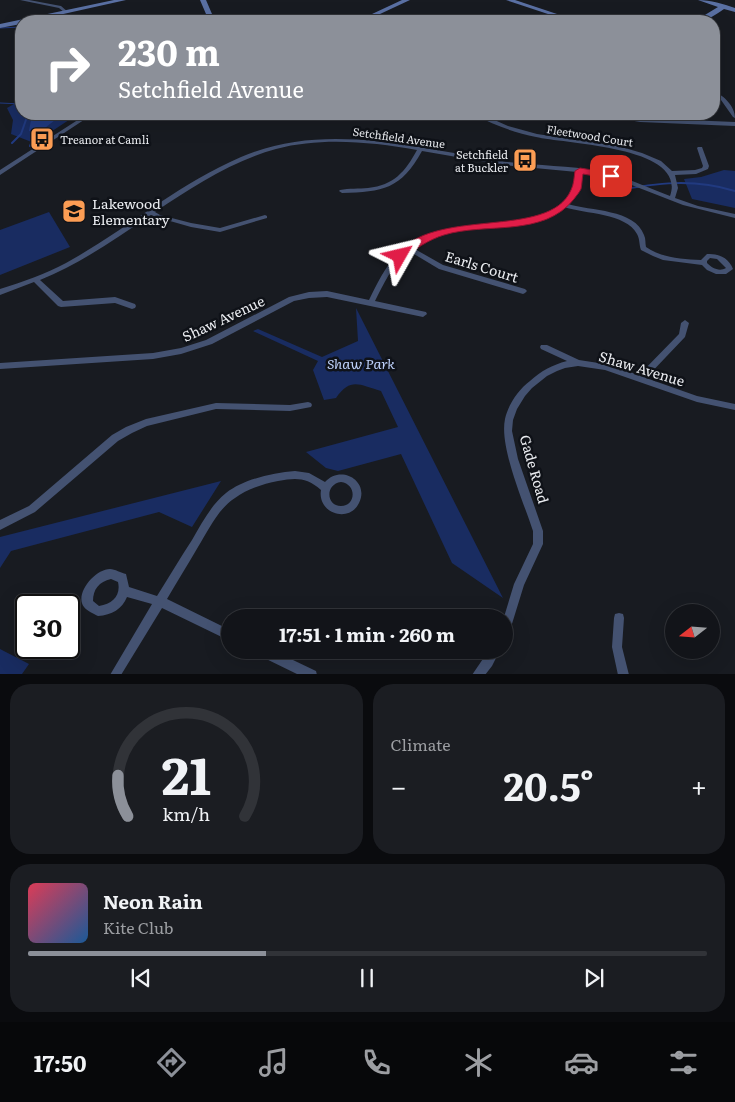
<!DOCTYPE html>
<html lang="en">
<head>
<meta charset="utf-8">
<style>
  body { margin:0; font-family:Literata,serif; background:#1b1d22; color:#f1f3f6; height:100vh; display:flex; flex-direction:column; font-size:19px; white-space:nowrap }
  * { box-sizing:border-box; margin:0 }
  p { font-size:16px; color:#9c9ea2 }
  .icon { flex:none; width:28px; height:28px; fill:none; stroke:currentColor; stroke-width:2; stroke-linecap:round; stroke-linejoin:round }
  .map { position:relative; height:674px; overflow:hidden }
  .panel { display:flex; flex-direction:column; gap:10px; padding:10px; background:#0a0b0e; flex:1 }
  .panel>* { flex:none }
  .top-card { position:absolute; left:15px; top:15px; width:705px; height:105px; border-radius:20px; box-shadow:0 5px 20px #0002,0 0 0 1px #313338; background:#8c9099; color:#fff; overflow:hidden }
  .needle { width:32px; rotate:253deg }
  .tools { position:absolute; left:665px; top:604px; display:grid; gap:10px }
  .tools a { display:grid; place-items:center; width:55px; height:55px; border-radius:50%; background:#121419; box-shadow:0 5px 20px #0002,0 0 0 1px #313338; font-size:25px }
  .speed { position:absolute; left:15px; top:594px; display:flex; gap:10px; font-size:25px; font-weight:700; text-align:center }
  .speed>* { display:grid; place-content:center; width:65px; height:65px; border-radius:50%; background:#121419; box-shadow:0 5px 20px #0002,0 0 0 1px #313338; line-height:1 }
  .speed .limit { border:2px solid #111; border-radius:8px; background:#fff; color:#111 }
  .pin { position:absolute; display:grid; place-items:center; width:42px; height:42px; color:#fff; margin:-21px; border-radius:10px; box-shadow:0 2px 8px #0006 }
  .me { position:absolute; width:55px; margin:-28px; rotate:53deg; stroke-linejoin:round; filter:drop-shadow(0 0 4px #0008) }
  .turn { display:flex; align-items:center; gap:18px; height:105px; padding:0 20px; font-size:22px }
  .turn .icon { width:65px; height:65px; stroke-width:2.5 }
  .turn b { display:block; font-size:35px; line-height:42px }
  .big { font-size:38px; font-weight:700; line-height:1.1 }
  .panel .widget { flex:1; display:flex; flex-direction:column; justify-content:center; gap:8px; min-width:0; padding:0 18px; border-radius:20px; background:#1b1d22 }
  .panel .dial { align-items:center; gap:0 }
  .dial svg { height:130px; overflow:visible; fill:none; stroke:#313338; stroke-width:7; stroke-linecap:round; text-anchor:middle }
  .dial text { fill:#f1f3f6; stroke:none }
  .song { display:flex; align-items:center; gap:15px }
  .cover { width:60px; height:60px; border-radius:8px; background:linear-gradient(135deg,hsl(350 70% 55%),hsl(210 70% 35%)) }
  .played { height:5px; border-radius:2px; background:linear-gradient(90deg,#8c9099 35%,#313338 35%) }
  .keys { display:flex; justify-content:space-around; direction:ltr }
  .heat { display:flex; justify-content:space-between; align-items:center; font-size:28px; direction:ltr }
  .panel .tiles { flex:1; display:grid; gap:10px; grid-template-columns:1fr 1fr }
  .widget:last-child { grid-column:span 2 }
  .trip { position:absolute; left:221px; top:609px; width:292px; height:50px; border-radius:25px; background:#121419; box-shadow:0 5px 20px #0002,0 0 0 1px #313338; font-weight:700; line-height:50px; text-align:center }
  .dock { display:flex; height:80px; justify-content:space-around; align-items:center; background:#07080a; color:#9c9ea2 }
  .dock .icon { width:35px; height:35px }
  .dock .selected { color:#8c9099 }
  .dock b { font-size:22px; color:#f1f3f6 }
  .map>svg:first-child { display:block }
  .green { fill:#192c61 }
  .water { fill:#213a80 }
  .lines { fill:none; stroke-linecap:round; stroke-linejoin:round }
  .stream-far1 { stroke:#213a80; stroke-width:1 }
  .stream { stroke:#213a80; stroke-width:2 }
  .street { fill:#445271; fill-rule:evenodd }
  .secondary { fill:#5a70a3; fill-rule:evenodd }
  .route { fill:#e11d48; stroke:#92132f }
  .labels { text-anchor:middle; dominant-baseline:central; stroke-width:5; stroke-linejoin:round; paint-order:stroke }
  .far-street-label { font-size:11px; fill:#eaecf0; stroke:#0f1218 }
  .far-poi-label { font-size:11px; fill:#eaecf0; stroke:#0f1218; text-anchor:start }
  .poi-label { font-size:14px; fill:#eaecf0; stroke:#0f1218; text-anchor:start }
  .street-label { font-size:14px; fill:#eaecf0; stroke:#0f1218 }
  .park-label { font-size:14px; font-style:italic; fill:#bdd0f9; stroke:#0f1218 }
</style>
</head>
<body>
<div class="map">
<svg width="735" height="675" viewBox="0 0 735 675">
  <rect width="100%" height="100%" fill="#181b21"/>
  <path class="green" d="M21,100v14h57l-44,29 -23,-9 2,-14 -6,-12z
    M724,170l11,1v37l-43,-9 -8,-20 17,-2z
    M49,212l21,35 -70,28v-45z
    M356,308l147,290 -51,-35 -51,-109 -63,17 -12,-3 -20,-16 92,-25 -17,-36c-22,-6 -30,-14 -45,7l-12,2 -11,-30 5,-9 -65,-30 5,-2 64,28 36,-16z
    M221,481l-29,46 -33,-15 -148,39 -11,17v-31z
    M0,649l29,15 -7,10h-22z"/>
  <path class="water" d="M32,114h41c-5,2 -11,3 -16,5 -11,6 -14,16 -28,12z"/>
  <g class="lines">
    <path class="stream-far1" d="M0,28l21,-1
      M0,103l21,1"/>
    <path class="stream" d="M12,143l9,-9 7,-20
      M30,146l5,-13
      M614,191c42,-8 79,-13 121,0"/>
    <path class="street" d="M20,0h9l32,6 7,6 -3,1 -6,-5z
      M714,91c10,5 21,15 21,27l-2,-1 -12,-17 -7,-5z
      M87,114h6l-93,61v-5z
      M475,114h6l27,12 29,8 81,12 24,7 19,8 11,10 23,-1 7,-2 1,-2 -6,-18 1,-1h4l7,19 -1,3 -12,5 -21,1 3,13 -3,10 23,8 37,8v4l-52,-13 -72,-28 -28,-5 -4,17 -11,15c22,7 67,5 76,31 2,4 1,8 2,12 16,11 36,12 55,13l6,-6c11,-1 22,4 26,15l-7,5h-10l-9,-4 -5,-5 -39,-5 -10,-4 -12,-6c-2,-5 -1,-11 -4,-16 -11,-21 -52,-20 -73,-27 -32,24 -74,17 -111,25 -14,3 -27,8 -40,16l30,17 82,24 2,2 -2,2 -2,1 -84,-25 -30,-18c-16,13 -25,32 -34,50l51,11 1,2 -4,3 -96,-20 -18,1 -15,3 -82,43 -31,10 -28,5 -153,10v-6l153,-10 28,-5 25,-8 83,-43 20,-5 18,-1 42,9c10,-20 20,-42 40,-56 13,-9 31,-14 47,-17 35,-6 97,1 116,-37 3,-5 4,-12 5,-18l-74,-7 -81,-14c-21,38 -39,41 -80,42l-3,-2 1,-1c9,-2 19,-1 28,-2 26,-3 37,-16 49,-38 -46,-8 -95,-13 -141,-1 -44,12 -84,38 -121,63l5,3 31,8 29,5 45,-13 2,1v2l-47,14 -29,-5 -35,-10 -5,-2c-36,24 -71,49 -111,65l23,21 52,-4 20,7 1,2 -1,2 -3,1 -17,-6 -54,4 -3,-1 -24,-24 -34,13v-6c23,-7 45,-15 66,-26 60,-33 112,-79 175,-106 84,-36 174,-9 260,4 33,5 66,4 98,10 25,5 47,16 71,25 18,-50 -105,-52 -134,-59 -21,-4 -42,-12 -61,-22zM710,258l7,1 9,9c-7,4 -14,0 -19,-5v-2z
      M604,114h10l26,4 95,4v4l-95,-4 -33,-6z
      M685,320l4,3 -4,14 -39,41 51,18 38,8v6l-38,-8 -92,-32 -27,-4 -13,2 -8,3 -10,5 -15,12 -7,8 -8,13 -4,11 -1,11 6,28 25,72v13l-19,41 -13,42 -2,4 -4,1v-14l-1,-1 10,-33 19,-40v-13c-9,-28 -34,-84 -28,-112 3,-14 13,-29 25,-38 11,-10 22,-16 37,-20l-26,-12 -1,-2 1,-2h6l32,15 26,4 34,11 40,-41 2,-11z
      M308,402l3,1 1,2 -1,2 -21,4 -74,-2 -69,17 -15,7 -14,8 -83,71 -35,18v-10l29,-14 83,-71 14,-8 20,-8 70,-16 74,2z
      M295,471l14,2 16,9c16,-18 45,-1 34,21 -10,21 -42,10 -38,-13 -15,-13 -25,-12 -43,-9 -15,3 -31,8 -43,17 -17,11 -26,31 -37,49 -10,17 -21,35 -31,52l63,31v11l-68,-33 -41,67h-11l42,-71 -25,-7c-5,12 -15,18 -29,19 -4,-2 -11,-5 -14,-9 -10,-13 11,-38 26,-38 5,0 11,4 16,5l3,13 28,9c12,-19 23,-38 35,-56 10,-17 19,-35 34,-47 18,-14 46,-20 69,-22zM341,482c16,2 15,24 0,24 -15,0 -16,-22 0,-24zM111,579l7,3c3,13 -5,22 -19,24l-6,-5c0,-12 6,-19 18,-22z
      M619,613l4,1 1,4 -2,29 7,28h-11l-6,-28 2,-29 1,-4z
      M255,650h17l44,21 1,4h-18l-43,-21z
      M489,650h11l-8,16 -7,9h-13z"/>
    <path class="secondary" d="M114,0h12l-94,21h-11v3l-21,4v-4z
      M200,0h6l9,21h-6z
      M402,0h8l-45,21h-8z
      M506,0h9l63,21h-9z
      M698,0c13,0 25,4 37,8v4l-11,-3c-10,7 -17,12 -29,12l23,-14z"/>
  </g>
  <path class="route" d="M580,168l31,5 4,3 -4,3 -28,-5c-1,5 -1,11 -2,15 -2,4 -5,7 -7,10 -31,39 -88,23 -130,36 -16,5 -27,13 -40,23l-4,1 -5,-3c38,-51 154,-15 176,-66 3,-6 3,-13 4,-19z"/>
  <defs>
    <g id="bus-square" transform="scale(1.25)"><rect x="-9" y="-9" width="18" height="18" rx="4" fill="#fc9d54" stroke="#0f1218"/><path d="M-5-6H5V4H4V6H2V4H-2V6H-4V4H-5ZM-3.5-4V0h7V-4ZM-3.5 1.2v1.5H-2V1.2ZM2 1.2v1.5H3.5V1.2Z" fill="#111"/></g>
    <g id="school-square" transform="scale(1.25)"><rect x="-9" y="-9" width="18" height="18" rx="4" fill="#fc9d54" stroke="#0f1218"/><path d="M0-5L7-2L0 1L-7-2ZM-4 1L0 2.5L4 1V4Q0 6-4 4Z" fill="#111"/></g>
  </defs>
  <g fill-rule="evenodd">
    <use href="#bus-square" x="42" y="139"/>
    <use href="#bus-square" x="525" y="160"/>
    <use href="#school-square" x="74" y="211"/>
  </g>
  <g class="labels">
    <g class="far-street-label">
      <text transform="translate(590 135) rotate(9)">Fleetwood Court</text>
      <text transform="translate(399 137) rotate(8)">Setchfield Avenue</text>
    </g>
    <g class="far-poi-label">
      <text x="60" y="139">Treanor at Camli</text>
      <text x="508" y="154" text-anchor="end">Setchfield<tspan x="508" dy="13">at Buckler</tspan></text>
    </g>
    <g class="poi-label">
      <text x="92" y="203">Lakewood<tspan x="92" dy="16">Elementary</tspan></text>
    </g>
    <g class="street-label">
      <text transform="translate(482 266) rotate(17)">Earls Court</text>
      <text transform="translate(223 318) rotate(-25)">Shaw Avenue</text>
      <text transform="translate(642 368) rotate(17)">Shaw Avenue</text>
      <text transform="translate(535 469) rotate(74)">Gade Road</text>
    </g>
    <g class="park-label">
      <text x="361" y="363">Shaw Park</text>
    </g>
  </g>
</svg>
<div class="tools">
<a><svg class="needle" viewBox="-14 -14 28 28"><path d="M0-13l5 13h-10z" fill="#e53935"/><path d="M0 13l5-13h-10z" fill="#9c9ea2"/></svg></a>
</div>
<div class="speed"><div class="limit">30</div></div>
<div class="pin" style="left:611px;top:176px;background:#d93025"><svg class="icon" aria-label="arrive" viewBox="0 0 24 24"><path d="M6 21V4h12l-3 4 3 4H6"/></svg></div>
<svg class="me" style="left:400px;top:256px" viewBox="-20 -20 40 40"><path d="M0-17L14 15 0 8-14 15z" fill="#e11d48" stroke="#fff" stroke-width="4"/></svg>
<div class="trip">17:51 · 1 min · 260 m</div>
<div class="top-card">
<div class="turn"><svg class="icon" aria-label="right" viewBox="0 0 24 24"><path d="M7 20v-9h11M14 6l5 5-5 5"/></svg><div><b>230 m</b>Setchfield Avenue</div></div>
</div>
</div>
<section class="panel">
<div class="tiles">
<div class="widget dial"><svg viewBox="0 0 100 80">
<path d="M14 69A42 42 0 1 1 86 69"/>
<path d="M14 69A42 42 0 0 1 8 44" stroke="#8c9099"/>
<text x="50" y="56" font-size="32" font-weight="700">21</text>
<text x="50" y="72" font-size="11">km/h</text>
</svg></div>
<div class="widget"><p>Climate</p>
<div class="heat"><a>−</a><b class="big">20.5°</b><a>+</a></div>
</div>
<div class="widget">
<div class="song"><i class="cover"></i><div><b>Neon Rain</b><p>Kite Club</p></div></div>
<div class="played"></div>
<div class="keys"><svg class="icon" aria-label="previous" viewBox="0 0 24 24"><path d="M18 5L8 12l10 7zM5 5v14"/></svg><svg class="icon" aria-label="pause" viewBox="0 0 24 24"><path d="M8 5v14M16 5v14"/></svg><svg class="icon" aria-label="next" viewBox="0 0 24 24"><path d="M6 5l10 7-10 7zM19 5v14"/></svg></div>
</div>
</div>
</section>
<nav class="dock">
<b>17:50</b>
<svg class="icon selected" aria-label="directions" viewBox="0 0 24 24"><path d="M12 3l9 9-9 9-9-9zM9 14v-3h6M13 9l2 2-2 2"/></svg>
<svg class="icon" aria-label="music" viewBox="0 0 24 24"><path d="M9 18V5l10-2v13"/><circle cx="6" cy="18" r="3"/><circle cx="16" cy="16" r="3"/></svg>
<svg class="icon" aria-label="phone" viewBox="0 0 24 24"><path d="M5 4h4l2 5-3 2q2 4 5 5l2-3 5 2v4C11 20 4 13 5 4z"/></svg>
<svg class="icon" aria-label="climate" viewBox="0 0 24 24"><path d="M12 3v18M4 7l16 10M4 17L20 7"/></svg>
<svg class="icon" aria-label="car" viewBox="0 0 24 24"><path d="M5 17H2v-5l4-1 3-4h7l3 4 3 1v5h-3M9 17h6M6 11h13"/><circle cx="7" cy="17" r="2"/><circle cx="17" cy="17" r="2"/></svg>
<svg class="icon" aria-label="filters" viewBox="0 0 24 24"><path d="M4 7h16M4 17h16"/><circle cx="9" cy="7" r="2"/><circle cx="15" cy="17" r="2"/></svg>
</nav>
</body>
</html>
